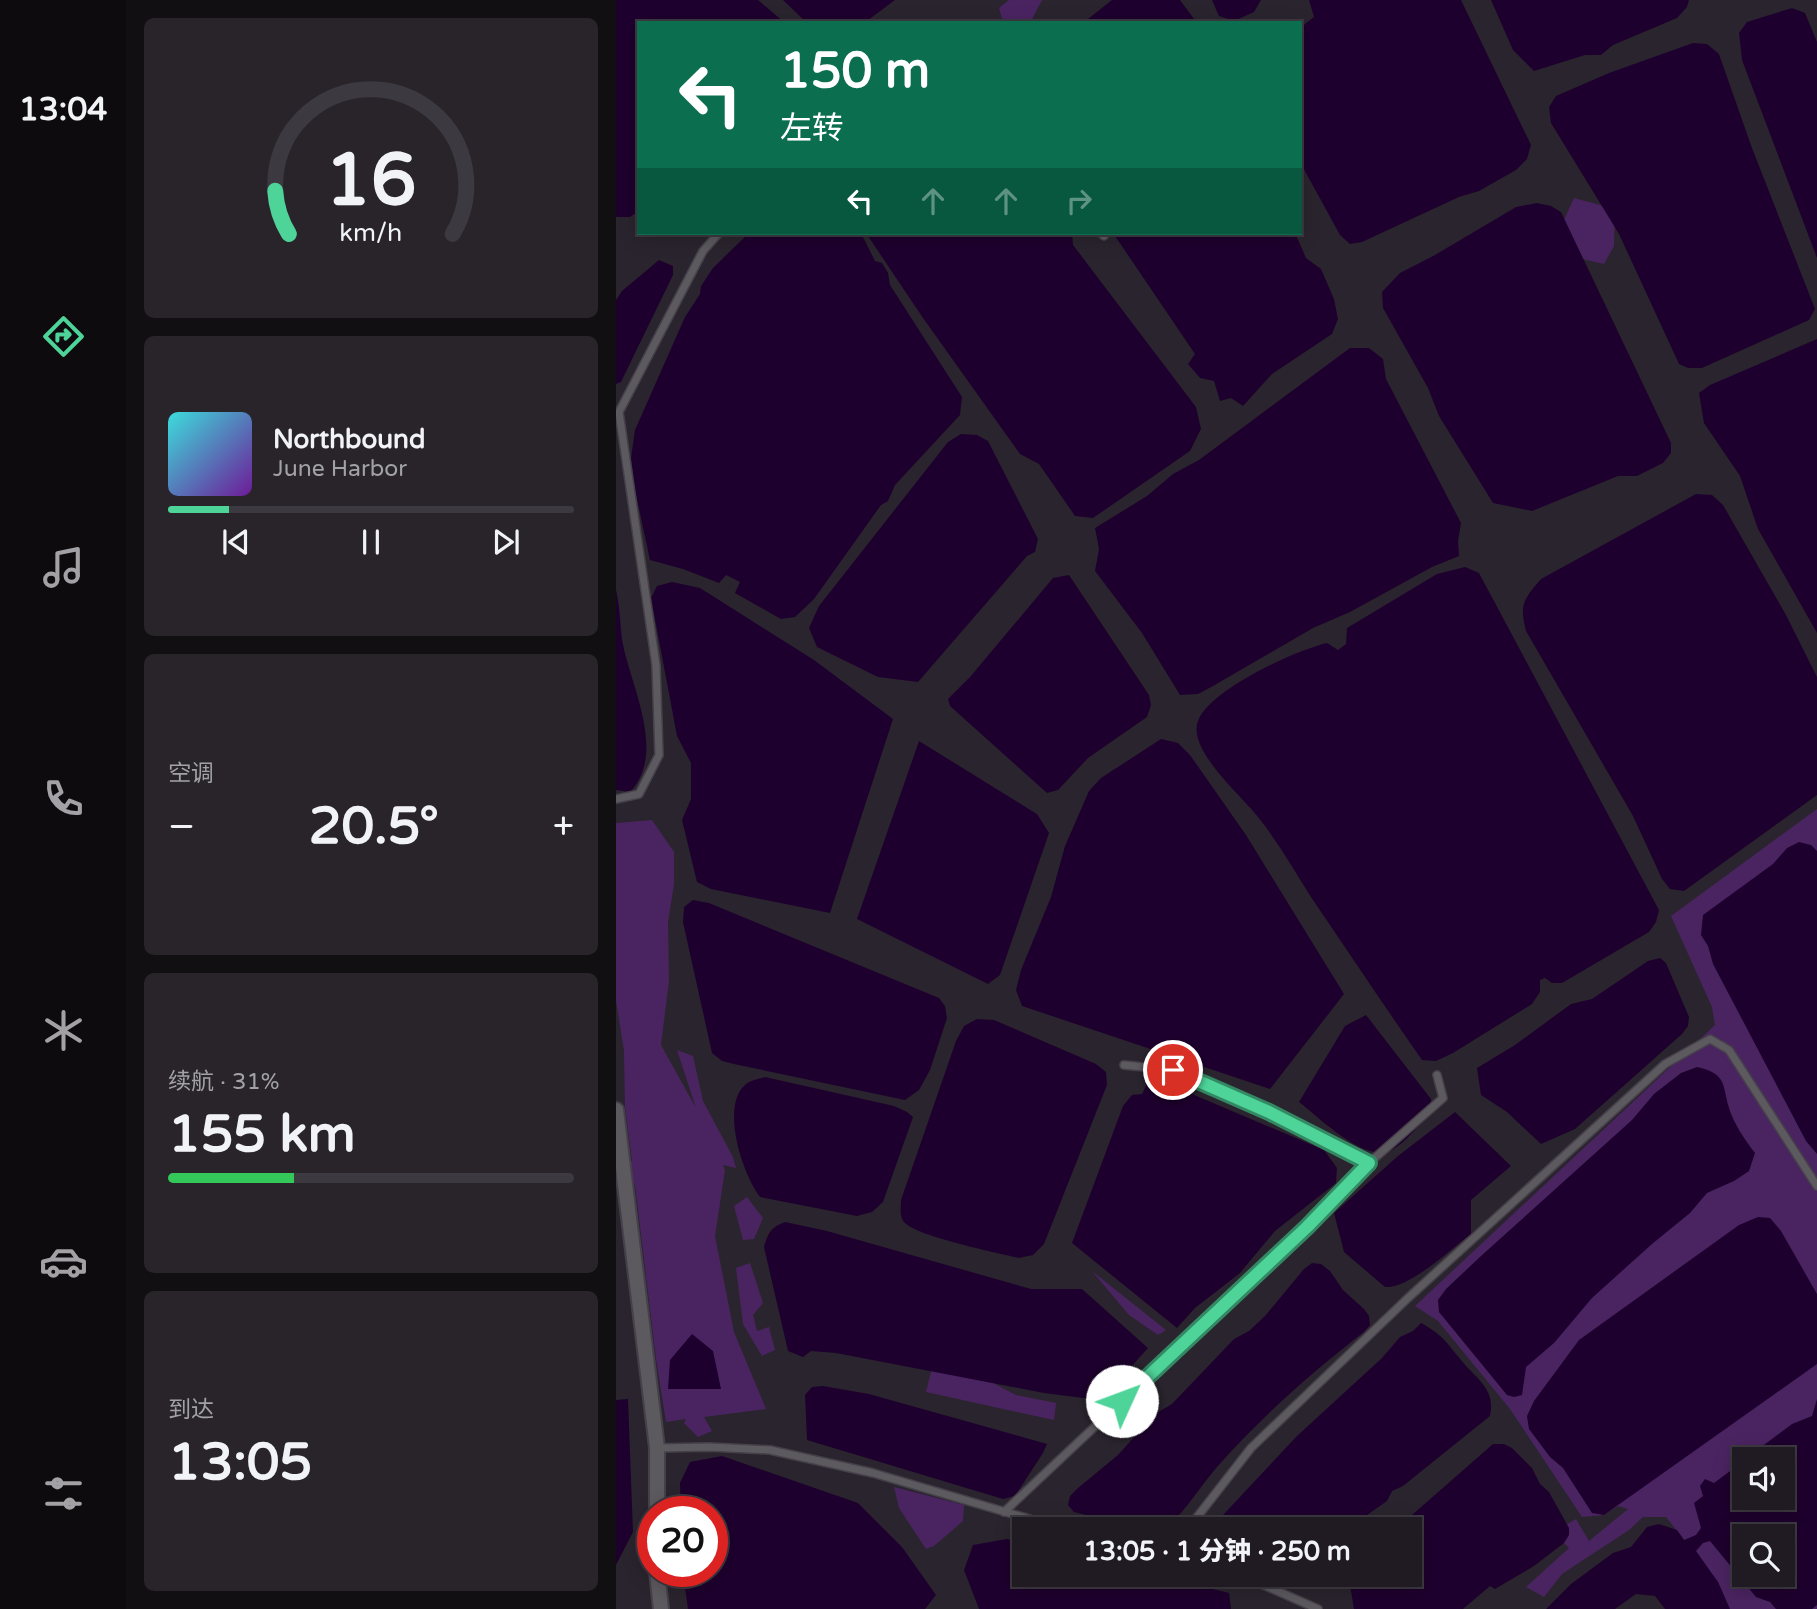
<!DOCTYPE html>
<html lang="zh">
<head>
<meta charset="utf-8">
<style>
  body { margin:0; font-family:"Varela Round","Noto Sans SC",sans-serif; background:#28242a; color:#f1f3f6; height:100vh; display:flex; flex-direction:column; font-size:26px; white-space:nowrap }
  * { box-sizing:border-box; margin:0 }
  p { font-size:23px; color:#a2a1a5 }
  .icon { flex:none; width:38px; height:38px; fill:none; stroke:currentColor; stroke-width:2; stroke-linecap:round; stroke-linejoin:round }
  .map { position:relative; flex:1; overflow:hidden }
  .details { display:flex; flex-direction:column; gap:18px; padding:18px; background:#120f13; width:490px }
  .details>* { flex:none }
  .banner { position:absolute; left:21px; top:21px; width:665px; height:214px; border-radius:0px; box-shadow:0 4px 18px #0003,0 0 0 2px #3d3940; background:#0b6e4f; color:#fff; overflow:hidden }
  .tools { position:absolute; left:1116px; top:1447px; display:grid; gap:14px }
  .tools a { display:grid; place-items:center; width:63px; height:63px; border-radius:0px; background:#201b22; box-shadow:0 4px 18px #0003,0 0 0 2px #3d3940; font-size:35px }
  .speed { position:absolute; left:21px; top:1496px; display:flex; gap:14px; font-size:35px; font-weight:700; text-align:center }
  .speed>* { display:grid; place-content:center; width:91px; height:91px; border-radius:50%; background:#201b22; box-shadow:0 4px 18px #0003,0 0 0 2px #3d3940; line-height:1 }
  .speed .limit { border:10px solid #d22; background:#fff; color:#111 }
  .pin { position:absolute; display:grid; place-items:center; width:60px; height:60px; color:#fff; margin:-30px; border:4px solid #fff; border-radius:50%; box-shadow:0 2px 7px #0007 }
  .me { position:absolute; width:77px; margin:-38px; rotate:47deg; stroke-linejoin:round; filter:drop-shadow(0 0 5px #0008) }
  .turn { display:flex; align-items:center; gap:24px; height:147px; padding:0 28px; font-size:32px }
  .turn .icon { width:91px; height:91px; stroke-width:2.5 }
  .turn b { display:block; font-size:49px; line-height:60px }
  .lanes { display:flex; align-items:center; height:66px; padding:0 28px; background:#0003; justify-content:center; gap:35px; direction:ltr }
  .lanes .off { opacity:.35 }
  .big { font-size:52px; font-weight:800; line-height:1.1 }
  .details .card { flex:1; display:flex; flex-direction:column; justify-content:center; gap:10px; min-width:0; padding:0 24px; border-radius:10px; background:#28242a }
  .details .dial { align-items:center; gap:0 }
  .dial svg { height:182px; overflow:visible; fill:none; stroke:#3d3940; stroke-width:7; stroke-linecap:round; text-anchor:middle }
  .dial text { fill:#f1f3f6; stroke:none }
  .song { display:flex; align-items:center; gap:21px }
  .cover { width:84px; height:84px; border-radius:10px; background:linear-gradient(135deg,hsl(180 70% 55%),hsl(280 70% 35%)) }
  .played { height:7px; border-radius:4px; background:linear-gradient(90deg,#4ed399 15%,#3d3940 15%) }
  .keys { display:flex; justify-content:space-around; direction:ltr }
  .heat { display:flex; justify-content:space-between; align-items:center; font-size:38px; direction:ltr }
  .charge { height:10px; border-radius:5px; background:linear-gradient(90deg,#34c759 31%,#3d3940 0) }
  .trip { position:absolute; left:396px; top:1517px; width:410px; height:70px; border-radius:0px; background:#201b22; box-shadow:0 4px 18px #0003,0 0 0 2px #3d3940; font-weight:800; line-height:70px; text-align:center }
  main { display:flex; flex:1; min-height:0 }
  .dock { display:flex; flex-direction:column; width:126px; justify-content:space-around; align-items:center; background:#0d0b0e; color:#a2a1a5 }
  .dock .icon { width:49px; height:49px }
  .dock .active { color:#4ed399 }
  .dock b { font-size:32px; color:#f1f3f6 }
  .map>svg:first-child { display:block }
  .green { fill:#4a2461; fill-rule:evenodd }
  .water { fill:#1e002e; fill-rule:evenodd }
  .lines { fill:none; stroke-linecap:round; stroke-linejoin:round }
  .lane-casing { stroke:#46404a; stroke-width:10 }
  .street-casing { stroke:#46404a; stroke-width:18 }
  .lane { stroke:#5c5a5f; stroke-width:7 }
  .street { stroke:#5c5a5f; stroke-width:14 }
  .route-casing { stroke:#338963; stroke-width:18 }
  .route { stroke:#4ed399; stroke-width:12 }
</style>
</head>
<body>
<main>
<nav class="dock">
<b>13:04</b>
<svg class="icon active" aria-label="directions" viewBox="0 0 24 24"><path d="M12 3l9 9-9 9-9-9zM9 14v-3h6M13 9l2 2-2 2"/></svg>
<svg class="icon" aria-label="music" viewBox="0 0 24 24"><path d="M9 18V5l10-2v13"/><circle cx="6" cy="18" r="3"/><circle cx="16" cy="16" r="3"/></svg>
<svg class="icon" aria-label="phone" viewBox="0 0 24 24"><path d="M5 4h4l2 5-3 2q2 4 5 5l2-3 5 2v4C11 20 4 13 5 4z"/></svg>
<svg class="icon" aria-label="climate" viewBox="0 0 24 24"><path d="M12 3v18M4 7l16 10M4 17L20 7"/></svg>
<svg class="icon" aria-label="car" viewBox="0 0 24 24"><path d="M5 17H2v-5l4-1 3-4h7l3 4 3 1v5h-3M9 17h6M6 11h13"/><circle cx="7" cy="17" r="2"/><circle cx="17" cy="17" r="2"/></svg>
<svg class="icon" aria-label="filters" viewBox="0 0 24 24"><path d="M4 7h16M4 17h16"/><circle cx="9" cy="7" r="2"/><circle cx="15" cy="17" r="2"/></svg>
</nav>
<section class="details">
<div class="card dial"><svg viewBox="0 0 100 80">
<path d="M14 69A42 42 0 1 1 86 69"/>
<path d="M14 69A42 42 0 0 1 8 50" stroke="#4ed399"/>
<text x="50" y="56" font-size="32" font-weight="700">16</text>
<text x="50" y="72" font-size="11">km/h</text>
</svg></div>
<div class="card">
<div class="song"><i class="cover"></i><div><b>Northbound</b><p>June Harbor</p></div></div>
<div class="played"></div>
<div class="keys"><svg class="icon" aria-label="previous" viewBox="0 0 24 24"><path d="M18 5L8 12l10 7zM5 5v14"/></svg><svg class="icon" aria-label="pause" viewBox="0 0 24 24"><path d="M8 5v14M16 5v14"/></svg><svg class="icon" aria-label="next" viewBox="0 0 24 24"><path d="M6 5l10 7-10 7zM19 5v14"/></svg></div>
</div>
<div class="card"><p>空调</p>
<div class="heat"><a>−</a><b class="big">20.5°</b><a>+</a></div>
</div>
<div class="card"><p>续航 · 31%</p><b class="big">155 km</b><div class="charge"></div></div>
<div class="card"><p>到达</p><b class="big">13:05</b></div>
</section>
<div class="map">
<svg width="1201" height="1609" viewBox="0 0 1201 1609">
  <rect width="100%" height="100%" fill="#2a242e"/>
  <path class="green" d="M393,0h33l-12,23h-27l-4,-15z
    M958,198l41,11 -1,37 -10,18 -31,-7 -16,-22z
    M1201,809v800h-88l-11,-27 -52,-65h-23l-14,13 -67,44 -18,23 -18,-10 43,-39 -16,-16 23,-13 13,22 39,-32 -10,-3 -14,9 -22,2 -72,-108 -72,-88 -23,-15 300,-281 -3,-18 -41,-91zM1129,1460h38v38h-38zM1129,1536h38v39h-38z
    M36,820l22,32v32l-6,38 1,59 -8,64 35,63 -19,-58 16,6 10,45 30,56 3,11 -13,-3 2,5 -10,66 19,96 32,77 -62,8 8,14 -14,6 -14,-14 2,-4 -20,3 -10,-63 -21,-174 -5,-2 -2,-20 4,-2 -7,-55 -1,-55 -8,-51v-177z
    M131,1197l16,21 -9,21 -11,1 -9,-34z
    M134,1263l13,40 -10,12 4,16 12,-4 6,23 -13,6 -19,-32 -7,-56z
    M476,1271l74,59 -8,5 -29,-20z
    M316,1368l59,14 25,13 40,8 -2,17 -128,-28z
    M278,1487l70,18 -1,16 -29,25 -8,3 -27,-41z"/>
  <path class="water" d="M0,0h142l27,23h-146v188l-9,6h-14z
    M167,0h112l-31,23h-57z
    M496,0h68l17,23h-114z
    M596,0h49l-7,12 -20,9 -15,-5z
    M693,0h152l70,145 -4,14 -11,11 -37,21 -20,6 -97,45 -12,2 -10,-9 -40,-73v-134l14,-11z
    M875,0h198l-2,7 -10,11 -64,27 -12,10h-16l-51,16 -21,-21z
    M1176,8l13,5 12,29v216l-75,-198 -3,-27 8,-11z
    M1077,43l14,1 12,10 33,94 63,161 -6,11 -107,48h-14l-9,-4 -60,-130 -68,-111 -2,-16 7,-11 53,-23z
    M921,203l14,3 10,6 110,231v10l-8,10 -26,13h-19l-86,35 -39,-8 -54,-87 -11,-28 -45,-80 -1,-16 18,-19 35,-18 81,-48z
    M133,233h112l14,28 7,2 6,10 2,12 72,112 -2,18 -65,70 -7,16 -7,4 -67,94 -19,18 -14,2 -46,-26 5,-11 -14,-7 -7,8 -36,-14 -33,-9 -15,-70 -4,-32 4,-28 50,-113 15,-23 1,-8 12,-18z
    M250,233h206l1,12 123,162 5,22 -11,22 -97,67 -18,-2 -36,-52 -19,-10 -97,-136z
    M497,233h182l11,25 15,11 13,30 4,20 -6,15 -60,40 -29,32 -12,-8 -11,3 -6,-20 -14,-3 -12,-14 7,-10z
    M43,260l14,6v9l-52,107 -5,2v-84l6,-9z
    M1201,339v294l-59,-104 -18,-53 -36,-53 -5,-30 11,-8z
    M734,348h19l14,11 3,20 75,144 -3,18 1,15 -27,11 -82,45 -37,16 -100,58 -15,8 -18,1 -38,-62 -47,-62 4,-22 -4,-21 52,-32 26,-22 26,-14z
    M345,434l16,1 11,6 50,98 -3,13 -8,4 -109,126 -40,-5 -61,-30 -8,-19 10,-22 129,-164z
    M1080,494l16,1 11,10 63,110 31,62v118l-133,96 -14,-2 -8,-10 -29,-63 -107,-185c-7,-27 -2,-32 15,-52z
    M849,567l14,6 180,337 -3,12 -7,10 -87,51h-10l-7,-5 -5,2v12l-8,12 -79,49 -17,8 -14,-1c-38,-54 -74,-109 -111,-163 -17,-27 -33,-55 -53,-80 -16,-21 -71,-67 -60,-96 11,-31 98,-71 129,-78l11,7 8,-6 1,-16 90,-54z
    M453,575l80,120 2,10 -4,12 -59,41 -30,32 -11,3 -97,-87 -2,-7 22,-22 83,-99z
    M56,582l28,6 114,72 79,59 -63,194 -119,-24 -14,-7 -15,-62 9,-21v-36l-14,-27 -26,-138 6,-12z
    M0,590c4,18 4,32 6,49 7,44 46,113 8,153l-14,-2z
    M545,739l17,4 12,12 56,80 98,159 -74,95 -248,-83 -6,-16 5,-20 30,-73 14,-51 24,-55 12,-13z
    M303,741l118,73 12,19 -49,142 -12,9 -131,-65z
    M1183,842l12,3 6,6v303l-11,-13 -93,-177 -5,-18 -7,-11 2,-20 70,-51 14,-16z
    M77,900l16,3 230,95 6,8 2,12 -17,52 -11,20 -14,10 -171,-36 -12,-3 -10,-8 -29,-131 1,-15z
    M1044,958l6,5 23,54 -1,9 -6,8 -107,95 -34,15 -34,-32 -26,-17 -4,-27 38,-23 56,-41 21,-5 56,-38z
    M750,1015l65,84v13c-11,12 -25,30 -39,38 -27,14 -72,-32 -93,-48l46,-76z
    M361,1019l17,1 102,44 10,8 1,13 -63,159 -11,11 -14,3c-21,-5 -104,-22 -115,-36 -5,-6 -3,-15 -3,-22l55,-159 8,-15z
    M1081,1067c30,7 25,17 32,41 5,16 16,32 26,45l-6,18 -15,10 -27,12 -17,20 -38,31 -60,54 -38,45 -28,24 -4,28 -8,2 -7,-2 -68,-83 -1,-12 8,-11 35,-33 151,-136 22,-26 27,-21z
    M149,1077l129,29 13,6 6,5 -30,85 -11,10 -15,4 -97,-19c-17,-22 -40,-90 -15,-112 5,-5 15,-6 20,-8z
    M532,1082l18,1 158,67 13,18 -1,15 -61,48 -35,42 -45,35 -18,20 -105,-85 51,-137 9,-11 10,-1z
    M839,1112l56,54 -40,34v34c-20,15 -62,55 -86,53l-41,-35 -10,-39 64,-57z
    M1142,1217l12,1 11,13 36,63v70l-213,151 -12,-2 -29,-45 -13,-11 -21,-28 -2,-13 7,-15 45,-61 160,-115z
    M169,1222l42,9 204,58h51l66,59 -28,31 -24,17 -13,2 -39,-5 -208,-40 -25,-2 -8,6 -15,-6 -24,-104c4,-14 7,-20 21,-25z
    M696,1263l9,1 9,7 13,19 21,19 5,7 1,9 -6,7c-52,40 -104,86 -147,135 -18,21 -32,45 -52,62h-22l-69,-17 -6,-7 2,-9 8,-8 40,-33 37,-41 17,-10 62,-65 15,-8 16,-15 39,-47z
    M805,1323c23,13 24,18 40,37 15,19 35,28 29,56l-87,70 -11,5 -5,10 -40,28h-137l87,-93 85,-78 18,-21 13,-6z
    M76,1334l21,17 8,38h-53l2,-29z
    M207,1386l46,8 178,50 -4,9 -28,43 -12,3 -196,-59 -2,-45 7,-8z
    M12,1399l5,133 -17,33v-165z
    M1201,1399v206l-5,4h-36l-6,-7 -14,-5 -46,-56 -7,2 -7,8 22,31 12,27h-65l-10,-13 -19,-2 -21,15h-69l25,-25 42,-31 18,-6 16,-20 12,-3 18,6 7,10 12,-5 5,-7 -7,-25 9,-7 -3,-10 5,-7 9,4 31,-23v38h38v-38l-38,-1 47,-35 20,-8zM1129,1536h38v39h-38z
    M877,1444h11l8,4 20,20 8,16 9,8 20,36v7l-5,8 -30,23 -39,23 -5,-3 -27,23h-109l-4,-24 -4,-10h63v-45l-13,-1z
    M106,1456l136,47 44,44 34,48 -11,14h-237l-5,-37h29v-60h-31l-1,-29 10,-21z
    M391,1539l17,4v32h132l73,18 2,16h-252l-15,-39 9,-25z"/>
  <g class="lines">
    <g class="lane-casing">
      <path id="lane" d="M485,233l3,3
        M0,799l23,-5 20,-39 -3,-90 -37,-253 84,-161 16,-18
        M508,1065l49,5 96,42 100,51
        M41,1448l53,-1 60,3 103,23 194,57
        M388,1512l263,-247 60,-57 42,-45 74,-65 -6,-23
        M571,1530l64,-82 157,-150 257,-234 45,-25 19,11 88,136
        M625,1575l77,34"/>
    </g>
    <g class="street-casing">
      <path id="street" d="M0,1110l41,338v64
        M41,1572l4,37"/>
    </g>
    <use href="#lane" class="lane"/>
    <use href="#street" class="street"/>
  </g>
  <g class="lines">
    <g class="route-casing">
      <path id="route" d="M506,1401l185,-174 62,-64 -100,-51 -96,-42"/>
    </g>
    <use href="#route" class="route"/>
  </g>
</svg>
<div class="tools">
<a><svg class="icon" aria-label="sound" viewBox="0 0 24 24"><path d="M4 9h4l5-4v14l-5-4H4zM17 9q2 3 0 6"/></svg></a>
<a><svg class="icon" aria-label="search" viewBox="0 0 24 24"><circle cx="10" cy="10" r="6"/><path d="M15 15l6 6"/></svg></a>
</div>
<div class="speed"><div class="limit">20</div></div>
<div class="pin" style="left:557px;top:1070px;background:#d93025"><svg class="icon" aria-label="arrive" viewBox="0 0 24 24"><path d="M6 21V4h12l-3 4 3 4H6"/></svg></div>
<svg class="me" style="left:506px;top:1401px" viewBox="-20 -20 40 40"><circle r="19" fill="#fff"/><path d="M0-13L10 11 0 6-10 11z" fill="#4ed399"/></svg>
<div class="trip">13:05 · 1 分钟 · 250 m</div>
<div class="banner">
<div class="turn"><svg class="icon" aria-label="left" viewBox="0 0 24 24"><path d="M17 20v-9H6M10 6l-5 5 5 5"/></svg><div><b>150 m</b>左转</div></div>
<div class="lanes"><svg class="icon" aria-label="left" viewBox="0 0 24 24"><path d="M17 20v-9H6M10 6l-5 5 5 5"/></svg><svg class="icon off" aria-label="ahead" viewBox="0 0 24 24"><path d="M12 20V5M6 11l6-6 6 6"/></svg><svg class="icon off" aria-label="ahead" viewBox="0 0 24 24"><path d="M12 20V5M6 11l6-6 6 6"/></svg><svg class="icon off" aria-label="right" viewBox="0 0 24 24"><path d="M7 20v-9h11M14 6l5 5-5 5"/></svg></div>
</div>
</div>
</main>
</body>
</html>
